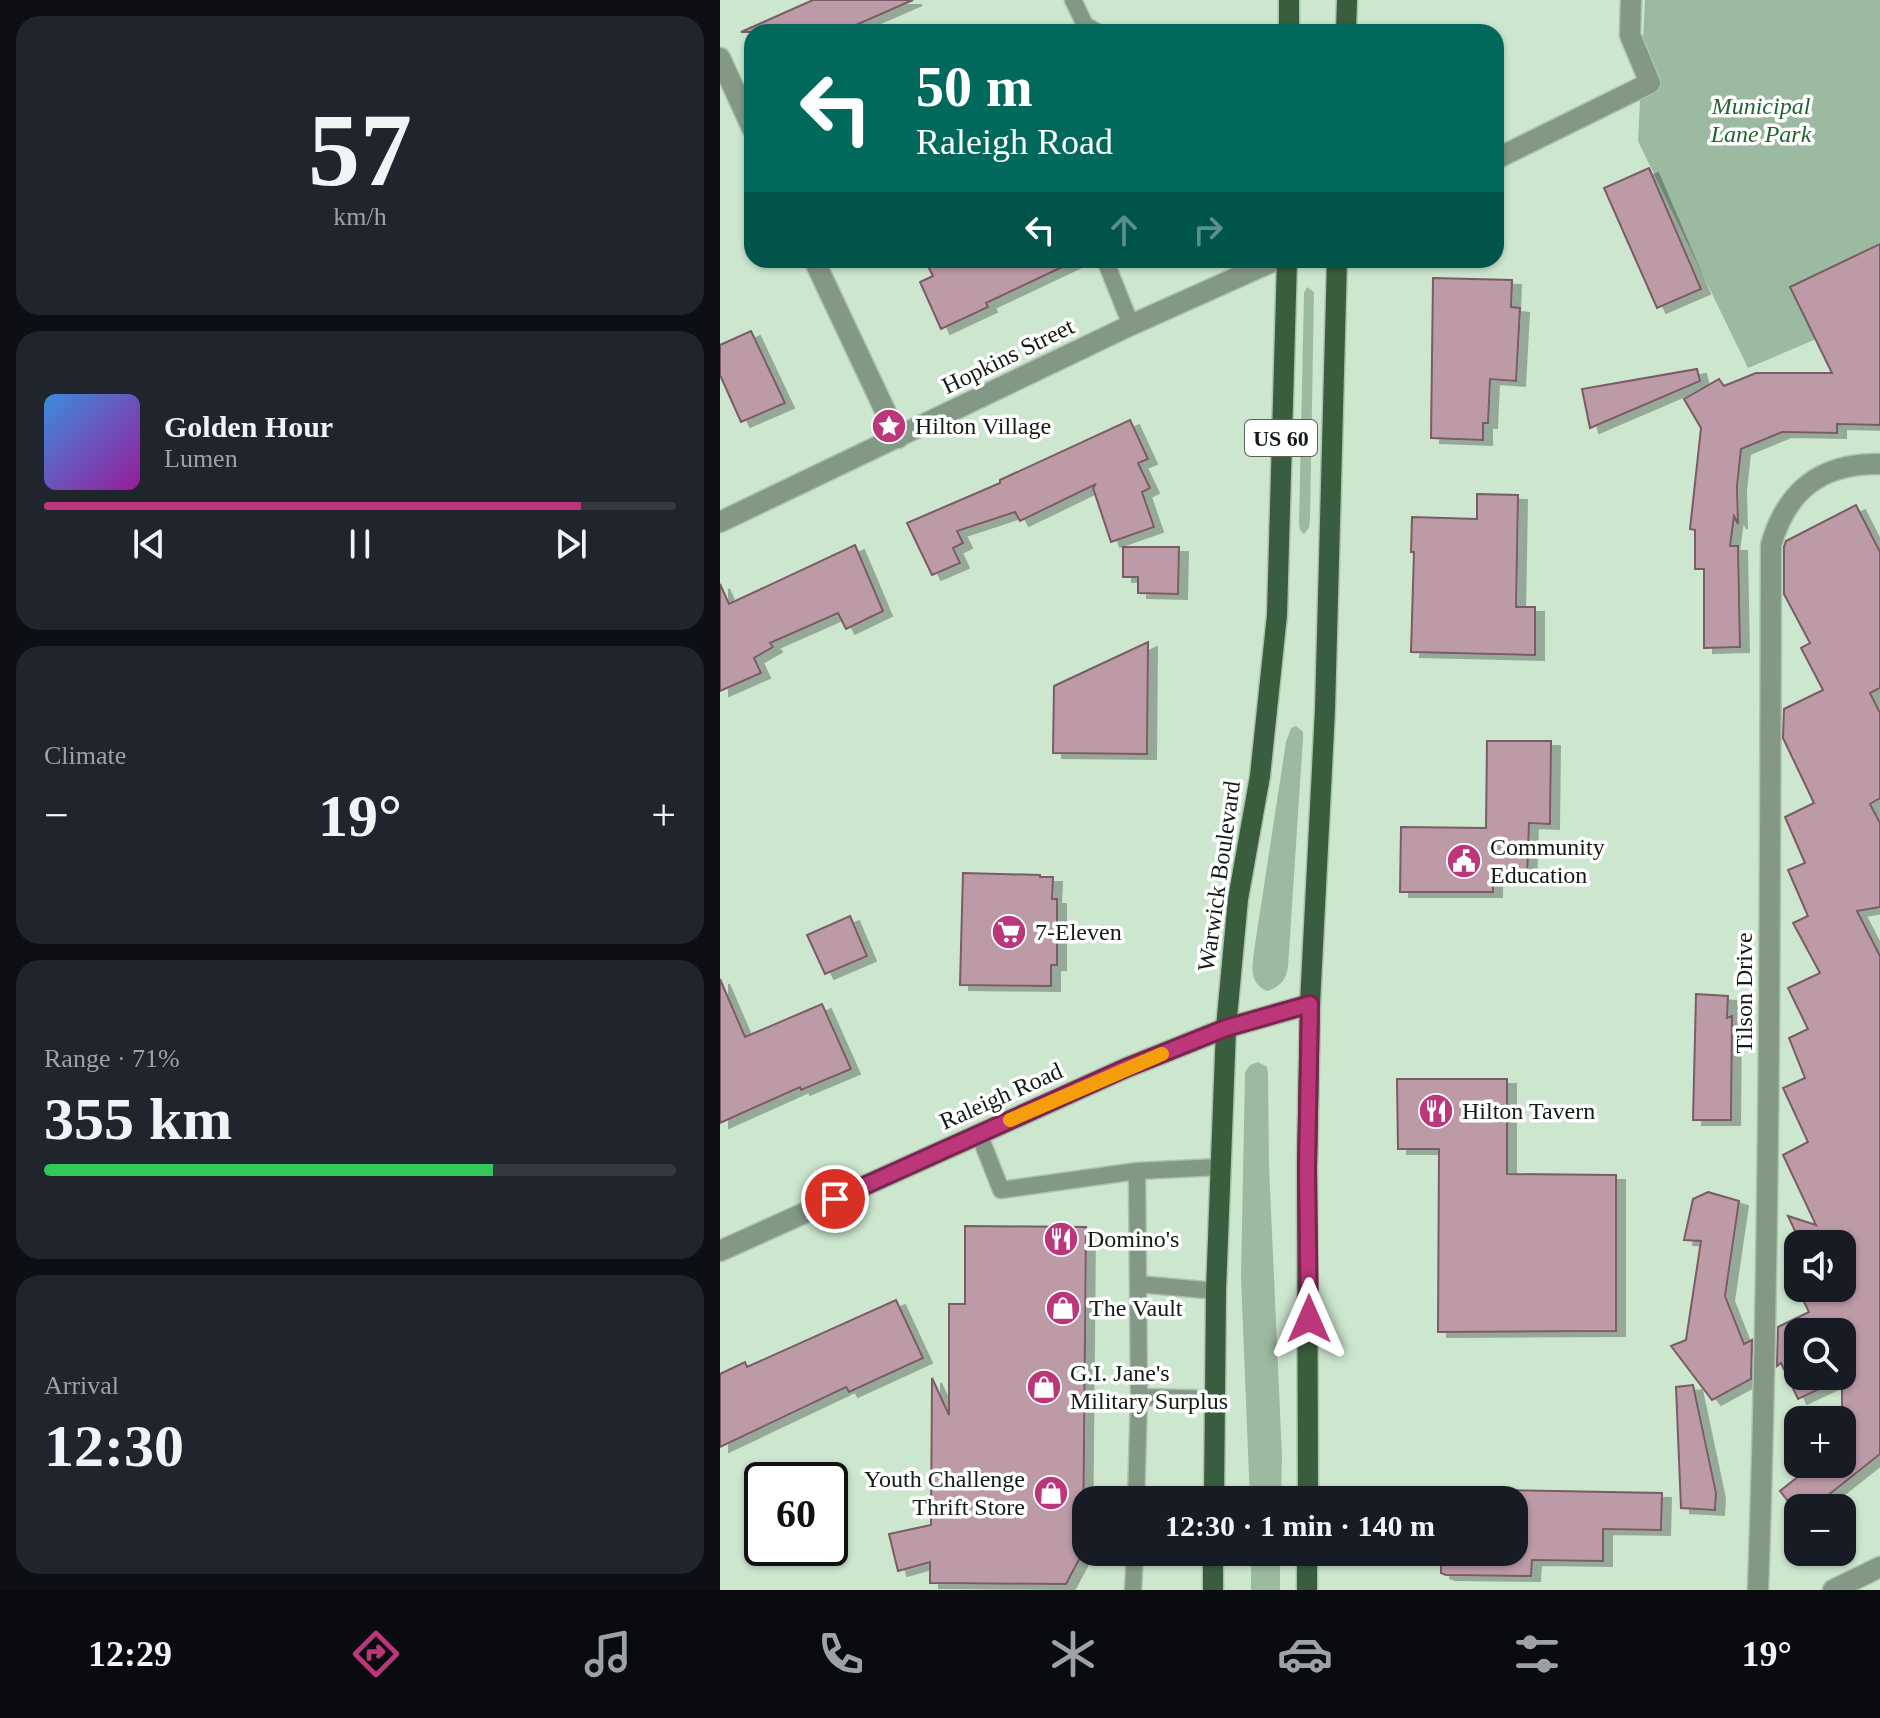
<!DOCTYPE html>
<html lang="en">
<head>
<meta charset="utf-8">
<style>
  body { margin:0; font-family:"Times New Roman",serif; background:#20242c; color:#f1f3f6; height:100vh; display:flex; flex-direction:column; font-size:30px; white-space:nowrap }
  * { box-sizing:border-box; margin:0 }
  p { font-size:26px; color:#9ea1a6 }
  .icon { flex:none; width:44px; height:44px; fill:none; stroke:currentColor; stroke-width:2; stroke-linecap:round; stroke-linejoin:round }
  .map { position:relative; flex:1; overflow:hidden }
  .panel { display:flex; flex-direction:column; gap:16px; padding:16px; background:#0d0f14; width:720px }
  .panel>* { flex:none }
  .hud { position:absolute; left:24px; top:24px; width:760px; height:244px; border-radius:24px; box-shadow:0 2px 6px #0004; background:#00695c; color:#fff; overflow:hidden }
  .tools { position:absolute; left:1064px; top:1230px; display:grid; gap:16px }
  .tools a { display:grid; place-items:center; width:72px; height:72px; border-radius:16px; background:#171b24; box-shadow:0 2px 6px #0004; font-size:40px }
  .speed { position:absolute; left:24px; top:1462px; display:flex; gap:16px; font-size:40px; font-weight:700; text-align:center }
  .speed>* { display:grid; place-content:center; width:104px; height:104px; border-radius:50%; background:#171b24; box-shadow:0 2px 6px #0004; line-height:1 }
  .speed .limit { border:4px solid #111; border-radius:12px; background:#fff; color:#111 }
  .pin { position:absolute; display:grid; place-items:center; width:68px; height:68px; color:#fff; margin:-34px; border:4px solid #fff; border-radius:50%; box-shadow:0 2px 8px #0007 }
  .me { position:absolute; width:88px; margin:-44px; rotate:0deg; stroke-linejoin:round; filter:drop-shadow(0 0 6px #0008) }
  .turn { display:flex; align-items:center; gap:28px; height:168px; padding:0 40px; font-size:36px }
  .turn .icon { width:104px; height:104px; stroke-width:2.5 }
  .turn b { display:block; font-size:56px; line-height:68px }
  .lanes { display:flex; align-items:center; height:76px; padding:0 40px; background:#0003; justify-content:center; gap:40px; direction:ltr }
  .lanes .off { opacity:.35 }
  .big { font-size:60px; font-weight:600; line-height:1.1 }
  .panel .card { flex:1; display:flex; flex-direction:column; justify-content:center; gap:12px; min-width:0; padding:0 28px; border-radius:24px; background:#20242c }
  .panel .dial { align-items:center; gap:0 }
  .dial b { font-size:104px; line-height:1 }
  .song { display:flex; align-items:center; gap:24px }
  .cover { width:96px; height:96px; border-radius:12px; background:linear-gradient(135deg,hsl(210 70% 55%),hsl(300 70% 35%)) }
  .played { height:8px; border-radius:4px; background:linear-gradient(90deg,#bc3779 85%,#363941 85%) }
  .keys { display:flex; justify-content:space-around; direction:ltr }
  .heat { display:flex; justify-content:space-between; align-items:center; font-size:44px; direction:ltr }
  .charge { height:12px; border-radius:6px; background:linear-gradient(90deg,#34c759 71%,#363941 0) }
  .trip { position:absolute; left:352px; top:1486px; width:456px; height:80px; border-radius:24px; background:#171b24; box-shadow:0 2px 6px #0004; font-weight:600; line-height:80px; text-align:center }
  .tabs { display:flex; height:128px; justify-content:space-around; align-items:center; background:#090b0e; color:#9ea1a6 }
  .tabs .icon { width:56px; height:56px }
  .tabs .current { color:#bc3779 }
  .tabs b { font-size:36px; color:#f1f3f6 }
  main { display:flex; flex:1; min-height:0 }
  .map>svg:first-child { display:block }
  .green { fill:#9cba9f }
  .building { fill:#bc9ba7; stroke:#795b66; stroke-width:2; fill-rule:evenodd; filter:url(#shadow) }
  .lines { fill:none; stroke-linecap:round; stroke-linejoin:round }
  .lane-casing { stroke:#acc2ad; stroke-width:19 }
  .street-casing { stroke:#acc2ad; stroke-width:23 }
  .primary-casing { stroke:#acc2ad; stroke-width:23 }
  .lane { stroke:#849886; stroke-width:16 }
  .street { stroke:#849886; stroke-width:20 }
  .primary { stroke:#395d3d; stroke-width:20 }
  .route-casing { stroke:#7a244f; stroke-width:20 }
  .route { stroke:#bc3779; stroke-width:14 }
  .slow { stroke:#f59e0b; stroke-width:14 }
  .labels { text-anchor:middle; dominant-baseline:central; stroke-width:7; stroke-linejoin:round; paint-order:stroke }
  .shield { fill:#fff; stroke:#5a605a; stroke-width:2 }
  .shield-label { font-size:22px; font-weight:bold; fill:#131c14 }
  .park-label { font-size:24px; font-style:italic; fill:#20652f; stroke:#fff }
  .street-label { font-size:24px; fill:#131c14; stroke:#fff }
  .poi-label { font-size:24px; fill:#131c14; stroke:#fff; text-anchor:start }
</style>
</head>
<body>
<main>
<section class="panel">
<div class="card dial"><b>57</b><p>km/h</p></div>
<div class="card">
<div class="song"><i class="cover"></i><div><b>Golden Hour</b><p>Lumen</p></div></div>
<div class="played"></div>
<div class="keys"><svg class="icon" aria-label="previous" viewBox="0 0 24 24"><path d="M18 5L8 12l10 7zM5 5v14"/></svg><svg class="icon" aria-label="pause" viewBox="0 0 24 24"><path d="M8 5v14M16 5v14"/></svg><svg class="icon" aria-label="next" viewBox="0 0 24 24"><path d="M6 5l10 7-10 7zM19 5v14"/></svg></div>
</div>
<div class="card"><p>Climate</p>
<div class="heat"><a>−</a><b class="big">19°</b><a>+</a></div>
</div>
<div class="card"><p>Range · 71%</p><b class="big">355 km</b><div class="charge"></div></div>
<div class="card"><p>Arrival</p><b class="big">12:30</b></div>
</section>
<div class="map">
<svg width="1160" height="1590" viewBox="0 0 1160 1590">
  <defs>
    <filter id="shadow"><feDropShadow dx="9" dy="5" stdDeviation="0" flood-color="#0004"/></filter>
  </defs>
  <rect width="100%" height="100%" fill="#cde7cf"/>
  <path class="green" d="M925,0h235v312l-132,56 -110,-227z
    M587,287l7,5 -4,226 -1,10 -5,6 -4,-4 -1,-7 5,-230z
    M576,726l7,6v6l-15,229c-2,13 -8,20 -21,24 -18,-8 -15,-23 -13,-40l32,-209 5,-14z
    M538,1062l9,5 1,7 1,92 13,290 -1,44h-31l-9,-222 4,-206 5,-7z
    M531,1552h29v38h-29z"/>
  <path class="building" d="M93,0h100l-73,32h-99z
    M929,168l52,121 -44,19 -53,-120z
    M1160,244v181l-43,-1v9l-55,-1 -41,17 -4,37 1,38 -4,-8 -4,30h8l2,101 -36,1v-79h-9v-39l-5,-1 11,-101 -17,-29 35,-20 5,7 32,-13h76l-42,-86z
    M205,260h152l-91,43 2,4 -47,22 -21,-47 13,-6z
    M713,278l79,2 -1,27 9,1 -4,73 -26,-2 -2,44h-5v17l-52,-2z
    M31,331l34,72 -44,19 -21,-47v-30z
    M977,369l3,12 -110,47 -8,-39z
    M410,420l18,39 -10,4 12,25 -8,4 12,35 -43,15 -18,-54 3,-4 -76,37 -5,-9 -58,19 6,12 -10,5 7,15 -28,12 -25,-52 93,-40v-3z
    M757,494l41,1 -2,112h19v48l-124,-3 3,-100h-3l1,-35 65,2z
    M1136,505l24,47v136l-10,5 10,20v85l-10,6 10,19v84l-23,4 23,45v498l-68,54h-14v6l-18,-23 34,-27h28v-86l-44,21 -17,-36 -4,3 1,-39 31,-15 -23,-47 12,-5v28h44v-44h-41l-13,-28 28,9 -33,-70 25,-13 -25,-54 22,-10 -16,-40 19,-9 -20,-41 32,-15 -27,-50 15,-7 -20,-46 17,-7 -20,-46 29,-14 -31,-65 1,-29 39,-19 -22,-42 9,-5 -26,-49v-47l2,-6zM1078,1332h44v44h-44z
    M135,545l28,66 -37,18 -8,-16 -68,30 3,4 -19,11 7,15 -41,18v-107l9,20z
    M403,547h56l-1,47 -40,-1v-16h-15z
    M428,642l-1,112 -94,-1 1,-67z
    M767,741h64l-1,83 -21,-1 -2,55 -34,-1v15h-93l1,-65 85,1z
    M243,873l77,2v2h13l-1,22h5v66h-6v21l-91,-1z
    M130,916l17,40 -42,18 -18,-39z
    M0,979l25,58 77,-33 29,65 -50,21 -1,-3 -80,36z
    M976,994l32,2 -1,22 5,-2 -1,104h-38z
    M677,1079h110v95l109,1v156l-178,1 1,-183h-41z
    M988,1192l31,9 -14,95 19,48 8,-4 -1,39 -39,21 -41,-54 15,-6 15,-99 -17,-1 9,-41z
    M245,1226l121,1 -3,325 -17,32 -136,-1v-21l-32,9 -9,-37 42,-9 1,-147 17,37v-111h16z
    M176,1300l27,58 -74,34 -3,-5 -126,60v-73l25,-12 2,5z
    M973,1385l23,108 -1,17 -34,-2 -5,-121z
    M721,1489l221,4 -1,37 -58,-1v32l-71,-1 -1,16 -85,-1 -5,-2v-21h73v-52h-73z"/>
  <g class="lines">
    <g class="lane-casing">
      <path id="lane" d="M353,0l12,25 12,7
        M385,260l26,65
        M259,1134l22,56 136,-19
        M496,1291l-78,-7 -1,-113 83,-4
        M419,1397l78,2
        M416,1500l3,-103 -1,-113
        M445,1552l48,3
        M413,1590l2,-38"/>
    </g>
    <g class="street-casing">
      <path id="street" d="M0,58l32,70
        M776,159l154,-76 -20,-48 1,-35
        M94,260l84,178
        M0,522l411,-197 145,-65
        M0,1251l406,-183 100,-40 84,-24
        M1038,1590c12,-348 12,-696 13,-1045 16,-56 51,-82 109,-81
        M1113,1590l47,-23"/>
    </g>
    <g class="primary-casing">
      <path id="primary" d="M569,0v32
        M626,32l1,-32
        M494,1500l2,-209 10,-263 12,-129 22,-123 17,-161 10,-355
        M588,1500l-1,-332 3,-164 15,-294 12,-450
        M493,1590v-38
        M587,1590v-38"/>
    </g>
    <use href="#lane" class="lane"/>
    <use href="#street" class="street"/>
    <use href="#primary" class="primary"/>
  </g>
  <g class="lines">
    <g class="route-casing">
      <path id="route" d="M115,1199l291,-131 100,-40 84,-24 -3,164 2,151"/>
    </g>
    <use href="#route" class="route"/>
    <path class="slow" d="M290,1120l152,-66"/>
  </g>
  <defs>
    <g id="sight-disc" transform="scale(1.8)"><circle r="9.5" fill="#bc3779" stroke="#fff"/><path d="M0-6L1.8-2.2L6-1.7L2.9 1.2L3.7 5.4L0 3.3L-3.7 5.4L-2.9 1.2L-6-1.7L-1.8-2.2Z" fill="#fff"/></g>
    <g id="civic-disc" transform="scale(1.8)"><circle r="9.5" fill="#bc3779" stroke="#fff"/><path d="M-.6-6.5H3V-4.5H.6V-3L4-1V1h2V6H-6V1h2V-1L-.6-3ZM-1.2 2.5V6h2.4V2.5Z" fill="#fff"/></g>
    <g id="supermarket-disc" transform="scale(1.8)"><circle r="9.5" fill="#bc3779" stroke="#fff"/><path d="M-6-5.5h2.5l.6 2H6L4.5 2H-2.5L-4.4-4H-6ZM-1.5 3.2a1.3 1.3 0 1 0 .1 0ZM3 3.2a1.3 1.3 0 1 0 .1 0Z" fill="#fff"/></g>
    <g id="restaurant-disc" transform="scale(1.8)"><circle r="9.5" fill="#bc3779" stroke="#fff"/><path d="M-5-6h1v4h1v-4h1v4h1v-4h1v5L-1.5 .5V6h-2V.5L-5-1ZM5-6V6H3V1.5H1.5Q1.5-4 5-6Z" fill="#fff"/></g>
    <g id="shop-disc" transform="scale(1.8)"><circle r="9.5" fill="#bc3779" stroke="#fff"/><path d="M-5-2.5h2.3a2.7 3.5 0 0 1 5.4 0H5L5.5 6h-11ZM-1.5-2.5h3a1.5 2.3 0 0 0-3 0Z" fill="#fff"/></g>
  </defs>
  <g fill-rule="evenodd">
    <use href="#sight-disc" x="169" y="426"/>
    <use href="#civic-disc" x="744" y="861"/>
    <use href="#supermarket-disc" x="289" y="932"/>
    <use href="#restaurant-disc" x="716" y="1111"/>
    <use href="#restaurant-disc" x="341" y="1239"/>
    <use href="#shop-disc" x="343" y="1308"/>
    <use href="#shop-disc" x="324" y="1387"/>
    <use href="#shop-disc" x="331" y="1493"/>
  </g>
  <g class="labels">
    <rect class="shield" x="525" y="420" width="72" height="36" rx="6"/>
    <g class="shield-label">
      <text x="561" y="438">US 60</text>
    </g>
    <g class="park-label">
      <text x="1041" y="106">Municipal<tspan x="1041" dy="28">Lane Park</tspan></text>
    </g>
    <g class="street-label">
      <text transform="translate(288 356) rotate(-26)">Hopkins Street</text>
      <text transform="translate(499 876) rotate(-82)">Warwick Boulevard</text>
      <text transform="translate(1024 993) rotate(-90)">Tilson Drive</text>
      <text transform="translate(281 1096) rotate(-24)">Raleigh Road</text>
    </g>
    <g class="poi-label">
      <text x="195" y="426">Hilton Village</text>
      <text x="770" y="847">Community<tspan x="770" dy="28">Education</tspan></text>
      <text x="315" y="932">7-Eleven</text>
      <text x="742" y="1111">Hilton Tavern</text>
      <text x="367" y="1239">Domino's</text>
      <text x="369" y="1308">The Vault</text>
      <text x="350" y="1373">G.I. Jane's<tspan x="350" dy="28">Military Surplus</tspan></text>
      <text x="305" y="1479" text-anchor="end">Youth Challenge<tspan x="305" dy="28">Thrift Store</tspan></text>
    </g>
  </g>
</svg>
<div class="tools">
<a><svg class="icon" aria-label="sound" viewBox="0 0 24 24"><path d="M4 9h4l5-4v14l-5-4H4zM17 9q2 3 0 6"/></svg></a>
<a><svg class="icon" aria-label="search" viewBox="0 0 24 24"><circle cx="10" cy="10" r="6"/><path d="M15 15l6 6"/></svg></a>
<a>+</a>
<a>−</a>
</div>
<div class="speed"><div class="limit">60</div></div>
<div class="pin" style="left:115px;top:1199px;background:#d93025"><svg class="icon" aria-label="arrive" viewBox="0 0 24 24"><path d="M6 21V4h12l-3 4 3 4H6"/></svg></div>
<svg class="me" style="left:589px;top:1319px" viewBox="-20 -20 40 40"><path d="M0-17L14 15 0 8-14 15z" fill="#bc3779" stroke="#fff" stroke-width="4"/></svg>
<div class="trip">12:30 · 1 min · 140 m</div>
<div class="hud">
<div class="turn"><svg class="icon" aria-label="left" viewBox="0 0 24 24"><path d="M17 20v-9H6M10 6l-5 5 5 5"/></svg><div><b>50 m</b>Raleigh Road</div></div>
<div class="lanes"><svg class="icon" aria-label="left" viewBox="0 0 24 24"><path d="M17 20v-9H6M10 6l-5 5 5 5"/></svg><svg class="icon off" aria-label="ahead" viewBox="0 0 24 24"><path d="M12 20V5M6 11l6-6 6 6"/></svg><svg class="icon off" aria-label="right" viewBox="0 0 24 24"><path d="M7 20v-9h11M14 6l5 5-5 5"/></svg></div>
</div>
</div>
</main>
<nav class="tabs">
<b>12:29</b>
<svg class="icon current" aria-label="directions" viewBox="0 0 24 24"><path d="M12 3l9 9-9 9-9-9zM9 14v-3h6M13 9l2 2-2 2"/></svg>
<svg class="icon" aria-label="music" viewBox="0 0 24 24"><path d="M9 18V5l10-2v13"/><circle cx="6" cy="18" r="3"/><circle cx="16" cy="16" r="3"/></svg>
<svg class="icon" aria-label="phone" viewBox="0 0 24 24"><path d="M5 4h4l2 5-3 2q2 4 5 5l2-3 5 2v4C11 20 4 13 5 4z"/></svg>
<svg class="icon" aria-label="climate" viewBox="0 0 24 24"><path d="M12 3v18M4 7l16 10M4 17L20 7"/></svg>
<svg class="icon" aria-label="car" viewBox="0 0 24 24"><path d="M5 17H2v-5l4-1 3-4h7l3 4 3 1v5h-3M9 17h6M6 11h13"/><circle cx="7" cy="17" r="2"/><circle cx="17" cy="17" r="2"/></svg>
<svg class="icon" aria-label="filters" viewBox="0 0 24 24"><path d="M4 7h16M4 17h16"/><circle cx="9" cy="7" r="2"/><circle cx="15" cy="17" r="2"/></svg>
<b>19°</b>
</nav>
</body>
</html>
